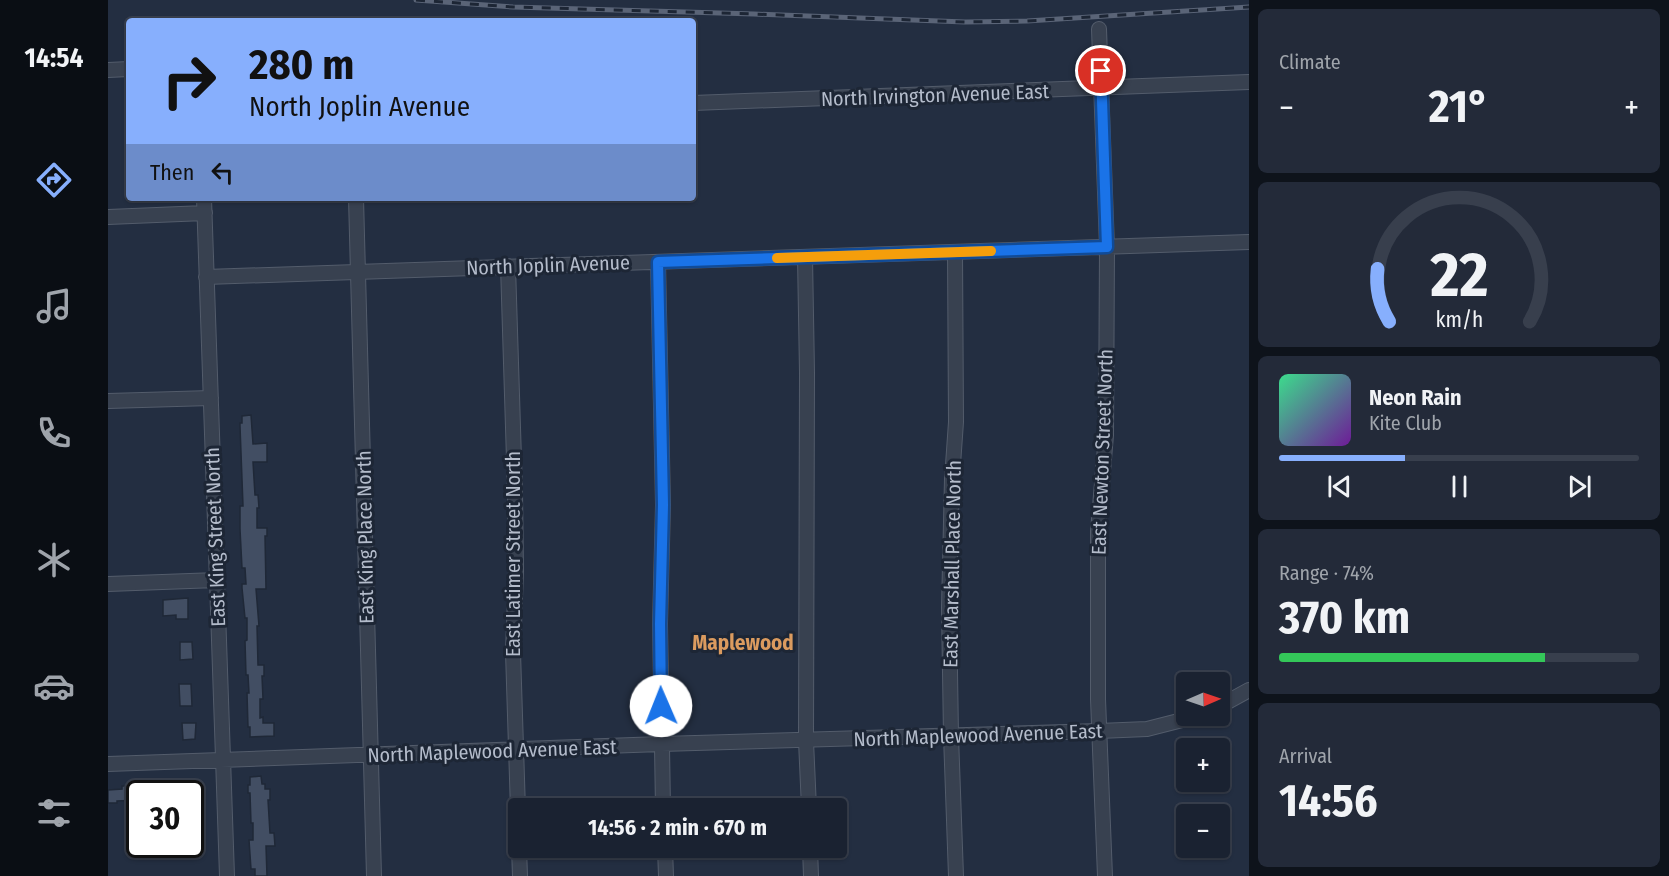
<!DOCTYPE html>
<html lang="en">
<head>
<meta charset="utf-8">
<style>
  body { margin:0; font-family:"Fira Sans Condensed",sans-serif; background:#232a39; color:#f1f3f6; height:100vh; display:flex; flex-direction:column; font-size:22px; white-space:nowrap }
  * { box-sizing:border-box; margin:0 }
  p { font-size:20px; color:#9fa4ab }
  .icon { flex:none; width:33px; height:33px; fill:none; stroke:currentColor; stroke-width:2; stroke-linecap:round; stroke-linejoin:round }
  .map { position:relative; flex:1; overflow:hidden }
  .sheet { display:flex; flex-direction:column; gap:9px; padding:9px; background:#0e131b; width:420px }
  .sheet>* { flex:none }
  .banner { position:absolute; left:18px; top:18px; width:570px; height:183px; border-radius:6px; box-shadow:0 2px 4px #0004,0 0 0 2px #383f4d; background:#87affd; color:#111; overflow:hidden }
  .needle { width:39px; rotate:88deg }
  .controls { position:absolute; left:1068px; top:672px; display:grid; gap:12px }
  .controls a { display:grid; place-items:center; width:54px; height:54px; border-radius:6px; background:#1a2231; box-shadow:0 2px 4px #0004,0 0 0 2px #383f4d; font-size:30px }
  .speed { position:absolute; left:18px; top:780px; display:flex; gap:12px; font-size:30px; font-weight:700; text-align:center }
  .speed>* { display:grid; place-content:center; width:78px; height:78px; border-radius:50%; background:#1a2231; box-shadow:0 2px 4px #0004,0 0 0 2px #383f4d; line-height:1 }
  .speed .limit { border:3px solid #111; border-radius:9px; background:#fff; color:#111 }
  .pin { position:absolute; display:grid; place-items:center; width:51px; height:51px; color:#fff; margin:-26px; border:3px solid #fff; border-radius:50%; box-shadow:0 2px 6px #0007 }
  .me { position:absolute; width:66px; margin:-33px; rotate:359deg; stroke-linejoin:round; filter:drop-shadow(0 0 4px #0008) }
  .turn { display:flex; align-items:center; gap:21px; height:126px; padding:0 24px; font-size:27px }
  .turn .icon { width:78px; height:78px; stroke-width:2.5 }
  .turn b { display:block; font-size:42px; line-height:51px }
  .then { display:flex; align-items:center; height:57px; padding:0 24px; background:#0003; gap:12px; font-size:22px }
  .big { font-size:45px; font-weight:700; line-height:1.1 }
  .sheet .tile { flex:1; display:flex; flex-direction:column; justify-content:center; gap:9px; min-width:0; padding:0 21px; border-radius:9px; background:#232a39 }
  .sheet .dial { align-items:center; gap:0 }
  .dial svg { height:156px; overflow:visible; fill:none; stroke:#383f4d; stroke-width:7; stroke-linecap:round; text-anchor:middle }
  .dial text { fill:#f1f3f6; stroke:none }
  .song { display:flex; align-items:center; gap:18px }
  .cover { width:72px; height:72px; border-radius:9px; background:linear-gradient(135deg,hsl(150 70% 55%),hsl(280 70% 35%)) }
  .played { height:6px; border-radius:3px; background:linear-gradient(90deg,#87affd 35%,#383f4d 35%) }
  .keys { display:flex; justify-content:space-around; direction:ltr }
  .heat { display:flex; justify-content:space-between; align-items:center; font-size:33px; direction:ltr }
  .charge { height:9px; border-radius:4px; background:linear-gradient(90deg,#34c759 74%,#383f4d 0) }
  .trip { position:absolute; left:400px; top:798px; width:339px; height:60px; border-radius:6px; background:#1a2231; box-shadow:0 2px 4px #0004,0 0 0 2px #383f4d; font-weight:700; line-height:60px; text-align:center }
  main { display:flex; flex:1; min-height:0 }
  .dock { display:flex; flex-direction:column; width:108px; justify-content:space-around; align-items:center; background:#0a0e14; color:#9fa4ab }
  .dock .icon { width:42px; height:42px }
  .dock .selected { color:#87affd }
  .dock b { font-size:27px; color:#f1f3f6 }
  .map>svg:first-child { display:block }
  .building { fill:#424e63; stroke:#1f2837; stroke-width:1.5 }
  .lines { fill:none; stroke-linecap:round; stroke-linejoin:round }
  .minor-casing { stroke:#535c6b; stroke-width:16 }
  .minor { stroke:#384150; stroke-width:14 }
  .rail-casing { stroke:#5a6477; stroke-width:5 }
  .rail { stroke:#1d2635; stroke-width:3; stroke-dasharray:9; stroke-linecap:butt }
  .route-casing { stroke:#114b97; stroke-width:15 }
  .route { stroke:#1a73e8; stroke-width:10 }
  .slow { stroke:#f59e0b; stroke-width:10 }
  .labels { text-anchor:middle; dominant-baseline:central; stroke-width:6; stroke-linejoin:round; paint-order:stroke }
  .street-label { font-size:20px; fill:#b4bccb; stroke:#1d2635 }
  .neighbourhood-label { font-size:21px; font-weight:bold; fill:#db9b5f; stroke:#1d2635 }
</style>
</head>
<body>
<main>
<nav class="dock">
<b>14:54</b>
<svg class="icon selected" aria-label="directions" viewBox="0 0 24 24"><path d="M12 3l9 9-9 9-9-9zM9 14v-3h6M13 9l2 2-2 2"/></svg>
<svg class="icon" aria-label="music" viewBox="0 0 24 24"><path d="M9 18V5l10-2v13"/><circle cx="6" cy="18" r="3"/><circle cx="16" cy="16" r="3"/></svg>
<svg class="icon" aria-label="phone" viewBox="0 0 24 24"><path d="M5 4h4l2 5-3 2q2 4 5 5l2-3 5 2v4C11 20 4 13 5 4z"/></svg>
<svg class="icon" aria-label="climate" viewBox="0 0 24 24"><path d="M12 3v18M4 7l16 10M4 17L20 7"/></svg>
<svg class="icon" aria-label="car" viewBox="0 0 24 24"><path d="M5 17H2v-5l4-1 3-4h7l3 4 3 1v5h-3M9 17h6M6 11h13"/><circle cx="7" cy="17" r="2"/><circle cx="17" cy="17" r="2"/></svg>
<svg class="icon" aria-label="filters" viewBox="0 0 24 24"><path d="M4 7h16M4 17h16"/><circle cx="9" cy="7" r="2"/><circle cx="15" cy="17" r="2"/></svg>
</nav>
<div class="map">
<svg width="1141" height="876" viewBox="0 0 1141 876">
  <rect width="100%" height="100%" fill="#232e41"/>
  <path class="building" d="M143,415l2,29 14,-1v19h-14l2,33h3l1,13h-2v20h10v8h-2l1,53h-10l3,37h-2l1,39h6v11h-2l1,23h-3v19l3,-1v6h11v13l-24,1v-10h-2l-1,-34h2l-1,-18h-2l-1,-34 2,-1v-22h-2l-3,-30v-4h4l-1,-16h-3l-2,-39v-23h3l-3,-80v-3h2v-7z
    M80,598v21h-12v-4l-13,1v-16z
    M72,642h12l1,17 -13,1z
    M71,684h12l1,22h-12z
    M74,723h14l-1,16 -12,1z
    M153,776l1,8h3v5h5v11h-2l2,33h4l1,13h-9l1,30h-12v-7h-4l-2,-29h4v-17h-2l-1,-30h-2v-8h2v-8z
    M14,786h18v14l-23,1v2h-9v-13l14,-1z
    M82,813h8l1,26 -9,1z"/>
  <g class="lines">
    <g class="minor-casing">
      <path id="minor" d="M991,29l8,218 -1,188 -8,96v168l7,177
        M0,70l21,-1
        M585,103l556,-21
        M96,198l23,678
        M248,198l18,678
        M0,217l97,-4
        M847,252l1,170 -4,57 -3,129 2,128 5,140
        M697,257l2,116 -1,368 3,67
        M550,262l5,243 -3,119 3,184
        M400,266l7,226 1,79 -3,81 6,190
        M98,277l1043,-35
        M0,401l103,-3
        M0,584l109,-4
        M1112,706l29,-16
        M0,764l553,-20 438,-13 48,-2 51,-13
        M411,848l1,28
        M557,848l1,28
        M702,848l1,28"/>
    </g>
    <use href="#minor" class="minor"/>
    <g class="rail-casing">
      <path id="rail" d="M308,0l97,7 241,7 211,8 62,-1 222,-14"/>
    </g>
    <use href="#rail" class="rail"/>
  </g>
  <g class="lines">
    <g class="route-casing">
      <path id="route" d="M553,706l-1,-82 3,-119 -5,-243 449,-15 -6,-176"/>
    </g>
    <use href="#route" class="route"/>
    <path class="slow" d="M669,258l214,-7"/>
  </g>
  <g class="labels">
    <g class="street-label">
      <text transform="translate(827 95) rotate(-2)">North Irvington Avenue East</text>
      <text transform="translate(440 265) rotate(-2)">North Joplin Avenue</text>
      <text transform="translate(994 452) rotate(-88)">East Newton Street North</text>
      <text transform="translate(107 537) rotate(-92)">East King Street North</text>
      <text transform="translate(257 537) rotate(-91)">East King Place North</text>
      <text transform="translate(405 554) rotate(-90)">East Latimer Street North</text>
      <text transform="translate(844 564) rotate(-89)">East Marshall Place North</text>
      <text transform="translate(870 735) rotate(-2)">North Maplewood Avenue East</text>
      <text transform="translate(384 751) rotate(-2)">North Maplewood Avenue East</text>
    </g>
    <g class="neighbourhood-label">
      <text x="635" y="643">Maplewood</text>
    </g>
  </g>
</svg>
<div class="controls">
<a><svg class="needle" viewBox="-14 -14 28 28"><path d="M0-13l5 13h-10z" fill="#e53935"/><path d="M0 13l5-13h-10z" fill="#9fa4ab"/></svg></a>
<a>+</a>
<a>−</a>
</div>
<div class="speed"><div class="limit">30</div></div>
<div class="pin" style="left:993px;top:71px;background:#d93025"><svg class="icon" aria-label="arrive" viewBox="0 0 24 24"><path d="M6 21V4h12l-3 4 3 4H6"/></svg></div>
<svg class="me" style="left:553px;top:706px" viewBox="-20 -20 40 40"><circle r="19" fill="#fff"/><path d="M0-13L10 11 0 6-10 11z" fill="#1a73e8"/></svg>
<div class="trip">14:56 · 2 min · 670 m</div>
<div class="banner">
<div class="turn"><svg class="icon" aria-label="right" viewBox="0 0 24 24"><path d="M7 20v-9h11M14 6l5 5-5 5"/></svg><div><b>280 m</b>North Joplin Avenue</div></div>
<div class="then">Then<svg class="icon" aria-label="left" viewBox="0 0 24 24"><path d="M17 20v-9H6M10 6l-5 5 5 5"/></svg></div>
</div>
</div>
<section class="sheet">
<div class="tile"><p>Climate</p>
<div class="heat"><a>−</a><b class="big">21°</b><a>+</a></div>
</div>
<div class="tile dial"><svg viewBox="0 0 100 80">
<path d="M14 69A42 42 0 1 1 86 69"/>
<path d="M14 69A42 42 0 0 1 8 42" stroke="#87affd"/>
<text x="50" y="56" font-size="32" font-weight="700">22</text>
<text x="50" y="72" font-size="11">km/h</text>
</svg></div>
<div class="tile">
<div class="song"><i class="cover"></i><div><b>Neon Rain</b><p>Kite Club</p></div></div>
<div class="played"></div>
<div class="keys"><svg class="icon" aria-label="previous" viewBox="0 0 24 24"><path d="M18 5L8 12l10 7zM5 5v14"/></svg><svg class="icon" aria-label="pause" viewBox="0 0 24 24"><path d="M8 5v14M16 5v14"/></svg><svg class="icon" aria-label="next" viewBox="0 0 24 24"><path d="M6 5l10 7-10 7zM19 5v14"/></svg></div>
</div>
<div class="tile"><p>Range · 74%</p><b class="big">370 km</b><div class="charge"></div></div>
<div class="tile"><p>Arrival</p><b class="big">14:56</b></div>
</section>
</main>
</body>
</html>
